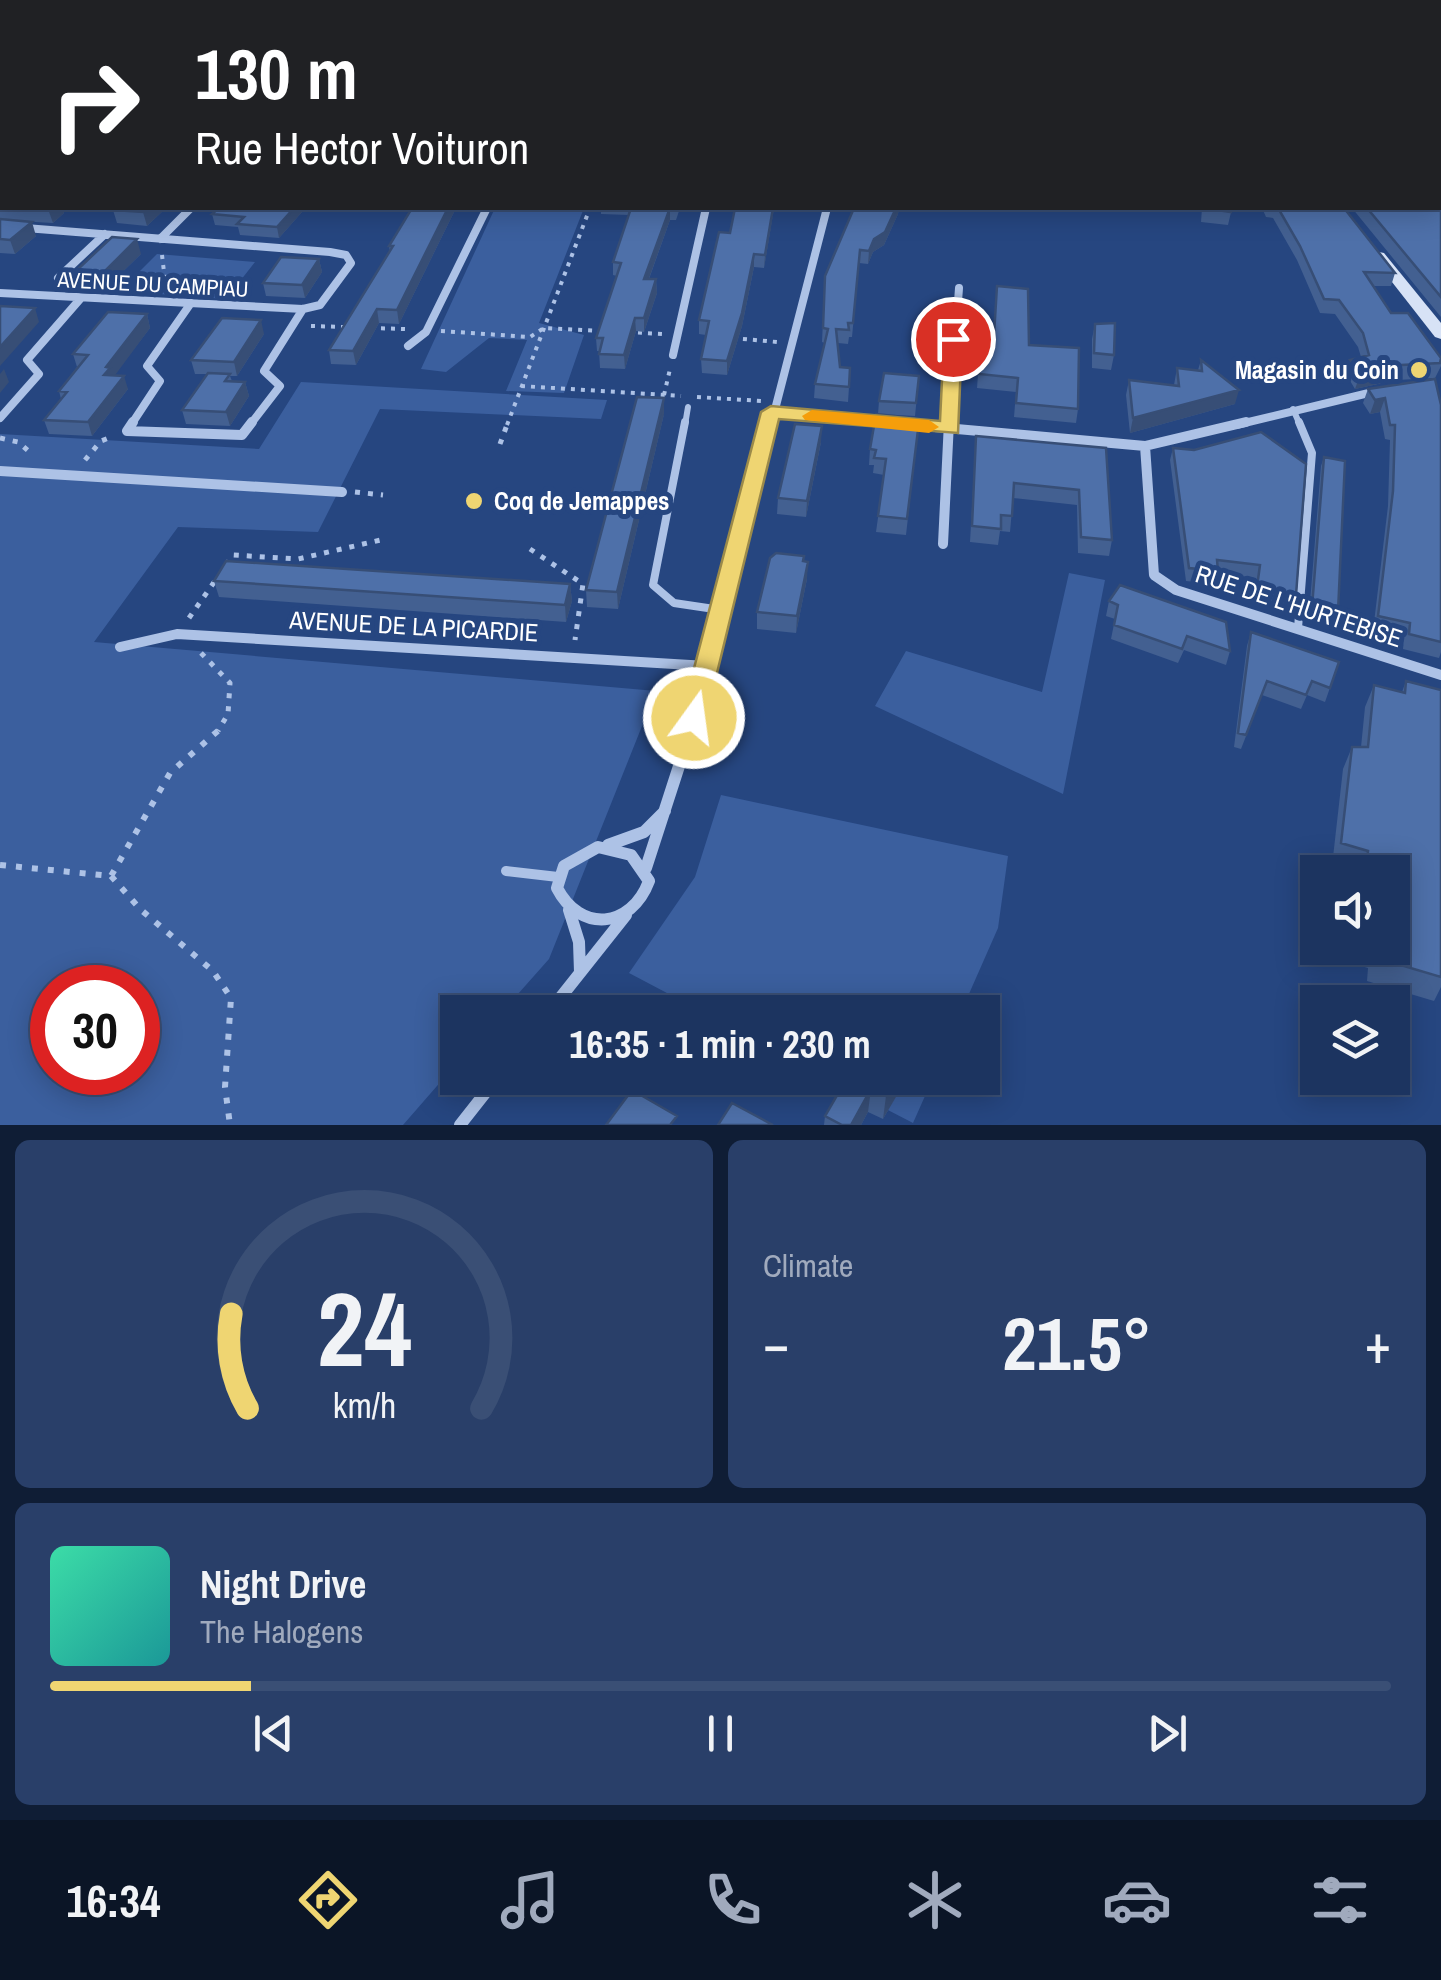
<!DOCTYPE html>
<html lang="en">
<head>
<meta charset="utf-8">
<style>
  body { margin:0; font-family:"Archivo Narrow",sans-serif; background:#293f69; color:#f1f3f6; height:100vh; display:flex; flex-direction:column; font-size:38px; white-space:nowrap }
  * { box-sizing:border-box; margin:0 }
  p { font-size:32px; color:#a0aabd }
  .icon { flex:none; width:55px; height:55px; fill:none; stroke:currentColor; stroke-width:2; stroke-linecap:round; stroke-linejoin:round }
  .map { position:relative; height:1125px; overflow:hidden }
  .sheet { display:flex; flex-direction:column; gap:15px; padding:15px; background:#0f1d35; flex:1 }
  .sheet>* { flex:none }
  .top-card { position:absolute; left:0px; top:0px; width:1442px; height:210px; box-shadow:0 5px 25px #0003,0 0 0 2px #3a4f75; background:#202124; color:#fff; overflow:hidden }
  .buttons { position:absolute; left:1300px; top:855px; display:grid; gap:20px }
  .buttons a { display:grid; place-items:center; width:110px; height:110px; border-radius:0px; background:#1c3460; box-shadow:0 5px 25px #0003,0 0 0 2px #3a4f75; font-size:50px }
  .speed { position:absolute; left:30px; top:965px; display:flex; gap:20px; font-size:50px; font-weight:700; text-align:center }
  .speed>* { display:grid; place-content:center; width:130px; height:130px; border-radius:50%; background:#1c3460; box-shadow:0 5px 25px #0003,0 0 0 2px #3a4f75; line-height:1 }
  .speed .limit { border:15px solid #d22; background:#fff; color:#111 }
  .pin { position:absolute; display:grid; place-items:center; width:85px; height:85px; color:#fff; margin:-42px; border:5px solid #fff; border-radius:50%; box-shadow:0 2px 10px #0007 }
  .me { position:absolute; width:110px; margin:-55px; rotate:14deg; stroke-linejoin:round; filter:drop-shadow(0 0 8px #0008) }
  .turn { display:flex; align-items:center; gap:35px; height:210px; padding:0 30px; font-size:45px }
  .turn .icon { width:130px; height:130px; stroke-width:2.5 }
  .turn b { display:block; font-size:70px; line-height:85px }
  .big { font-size:75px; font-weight:700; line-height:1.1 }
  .sheet .widget { flex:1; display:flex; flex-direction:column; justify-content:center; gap:15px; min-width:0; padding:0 35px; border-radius:15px; background:#293f69 }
  .sheet .dial { align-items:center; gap:0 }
  .dial svg { height:260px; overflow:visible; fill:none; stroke:#3a4f75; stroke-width:7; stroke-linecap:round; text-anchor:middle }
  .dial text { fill:#f1f3f6; stroke:none }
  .song { display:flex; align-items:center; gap:30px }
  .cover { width:120px; height:120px; border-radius:15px; background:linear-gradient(135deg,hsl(160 70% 55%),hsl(180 70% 35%)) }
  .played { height:10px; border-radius:5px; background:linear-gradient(90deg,#efd572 15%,#3a4f75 15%) }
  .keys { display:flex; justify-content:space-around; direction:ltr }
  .heat { display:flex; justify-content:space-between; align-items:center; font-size:55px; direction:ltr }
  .sheet .tiles { flex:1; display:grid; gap:15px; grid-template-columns:1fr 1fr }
  .widget:last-child { grid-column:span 2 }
  .trip { position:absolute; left:440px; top:995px; width:560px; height:100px; border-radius:0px; background:#1c3460; box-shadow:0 5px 25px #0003,0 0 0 2px #3a4f75; font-weight:700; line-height:100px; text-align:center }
  .tab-bar { display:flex; height:160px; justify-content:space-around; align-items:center; background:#0b1526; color:#a0aabd }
  .tab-bar .icon { width:70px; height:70px }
  .tab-bar .active { color:#efd572 }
  .tab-bar b { font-size:45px; color:#f1f3f6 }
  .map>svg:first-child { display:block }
  .green { fill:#3b5f9e; fill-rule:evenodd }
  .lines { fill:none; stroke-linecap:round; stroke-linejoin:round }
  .path-far2 { stroke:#adc2e6; stroke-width:4; stroke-dasharray:4 6; stroke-linecap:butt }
  .path-far1 { stroke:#adc2e6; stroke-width:5; stroke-dasharray:5 8; stroke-linecap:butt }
  .path { stroke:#adc2e6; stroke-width:6; stroke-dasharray:6 10; stroke-linecap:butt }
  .lane-far2 { stroke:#adc2e6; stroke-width:6 }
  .lane-far1 { stroke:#adc2e6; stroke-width:8 }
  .lane { stroke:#adc2e6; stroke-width:10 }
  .street-far2 { stroke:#adc2e6; stroke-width:8 }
  .street-far1 { stroke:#adc2e6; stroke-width:10 }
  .street { stroke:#adc2e6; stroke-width:12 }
  .secondary { fill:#d7e2f6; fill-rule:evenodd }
  .wall { fill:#436091 }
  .shaded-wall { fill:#374e76 }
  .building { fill:#4e70a9; stroke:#374e76; stroke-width:2.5 }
  .route { fill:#efd572; stroke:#9b8a4a; stroke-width:2.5 }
  .slow { fill:#f59e0b }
  .poi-dot { fill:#efd572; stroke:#264680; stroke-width:4 }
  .labels { text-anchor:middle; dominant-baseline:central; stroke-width:10; stroke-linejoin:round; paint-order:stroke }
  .far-street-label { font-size:22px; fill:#fff; stroke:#264680 }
  .poi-label { font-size:25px; font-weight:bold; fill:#fff; stroke:#264680; text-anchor:end }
  .street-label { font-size:25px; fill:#fff; stroke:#264680 }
</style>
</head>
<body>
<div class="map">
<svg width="1441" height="1125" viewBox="0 0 1441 1125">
  <rect width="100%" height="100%" fill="#264680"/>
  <path class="green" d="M495,208h89l-45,115 45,12 -20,58 -58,-2 21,-51 -38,-2 -43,34 -25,-3z
    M157,254l98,8 -29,37 -106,-8z
    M301,382l306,18 -6,19 -221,-10 -62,123 -140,-5 -84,115 562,49 -107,268 -47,53h-44l-1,51 -54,62h-403v-691l259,15zM52,988h86v84h-86z
    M1069,573l36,7 -42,214 -188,-88 31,-55 136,41z
    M721,795l287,61 -10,72 -37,84h-258l-74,-39 66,-96z
    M826,1078h107l-20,45z"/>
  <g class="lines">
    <path class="path-far2" d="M162,255l4,34
      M311,326l34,1
      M371,328l34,1
      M441,331l89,6 14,-9 58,3
      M628,332l34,2
      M733,338l44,4
      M521,386l160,10
      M664,395l6,-26
      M697,397l64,4
      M507,425l83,-217"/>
    <path class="path-far1" d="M0,438l18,4 15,13
      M500,444l8,-22
      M85,460l16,-19 13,-5
      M355,492l28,3
      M530,549l53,35 -8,56
      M226,565l7,-10 65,4 87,-20
      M189,618l28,-40
      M201,653l29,30 -2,31 -10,17"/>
    <path class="path" d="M0,865l111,11 59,-103 50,-44
      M111,876l29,33 73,62 18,27 -6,89 5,38"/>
    <path class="lane-far2" d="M1293,409l7,16
      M685,425l3,-18"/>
    <path class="lane-far1" d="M685,422l-32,163 21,18 47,7
      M1298,628l14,-175 -13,-31"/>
    <path class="lane" d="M506,871l52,6"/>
    <path class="street-far2" d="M0,226l330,26 16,3 5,8 -31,42 -17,4 -303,-16
      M160,239l31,-31
      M58,278l47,-44
      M408,346l18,-14 61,-124
      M673,355l33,-147
      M771,412l113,11
      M0,418l39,-44 -12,-14 54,-62
      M901,424l6,1
      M131,425l29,-44 -13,-15 44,-63
      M250,425l30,-39 -16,-15 39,-62
      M771,425l56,-217
      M949,425l10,-137
      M1236,425l141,-34"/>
    <path class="street-far1" d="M133,422l-6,9 115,4 10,-13
      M874,422l10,1
      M901,424l244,22 101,-24
      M1145,446l9,129 22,15 265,85
      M0,471l342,21
      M943,544l6,-122
      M120,647l57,-13 530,32
      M691,731l80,-309"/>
    <path class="street" d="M608,845l36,-13 21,-21
      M598,847l33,8 18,26c-18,48 -69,52 -92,7l7,-22z
      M646,868l45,-139
      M569,910l10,32 1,30
      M549,1012l77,-97
      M460,1125l37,-47"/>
    <path class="secondary" d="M1379,252l5,1 57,70v16l-6,-2 -61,-78 -2,-3z"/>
  </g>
  <path class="wall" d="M0,195h2v13h60l2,5 -11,10 -36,-2 19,15 -21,18 -15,-1z
    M166,208l-19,18 -30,-3 -4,-13z
    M412,208h44l-57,116 -20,-1 -23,42 -25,-1 -2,-14 61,-98 -1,-6z
    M601,208h79l-4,12h-6l-21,59h7l1,14 -13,39 -8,-1 -11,38 -25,-1 -1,-17h-2l-1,-13 21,-62 -4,-1v-13l16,-47 -28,-1z
    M774,208l-10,60 -10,-1 -12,59 -15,49 -25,-2 -1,-14 5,-24 -7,-1v-14l31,-87z
    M838,208h61l-1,6 -14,31 -11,7 -5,12 -9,-1 -7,74h-3l-1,7 -10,-1 2,24 9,20 -1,15 -34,-4 1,-14 10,-41 -3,-1 3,-66 29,-66z
    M1202,208h30l-4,17 -27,-3z
    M1262,208h82l51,65 -4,13h-18l18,27 50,45v8l-6,12 -39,2 -41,9 -9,-15 4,-14 11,-3 -3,-10 -23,-33 -15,-1 -23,-53 -24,-42 -7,-1z
    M1352,208h87l2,4v105z
    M302,212l-23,26 -39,-3 -2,-8 -23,-2 -3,-11z
    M141,254l-34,33 -25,-2 -5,-15z
    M319,259l3,13 -17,26 -39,-2 -3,-13z
    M997,286l32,59 49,64 -2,14 -62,-6 2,-25 -39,-4 3,-41 13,-12z
    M147,314l3,14 -36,47 14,14 -36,47 -43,-2 -5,-14 17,-21 -2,-8 18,-24 -4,-13z
    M1095,324l19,31 -3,15 -19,-2v-29z
    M264,334l-27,42h-7l2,5 13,1 4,14 -19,30 -44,-2 -4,-14 25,-36h-12l-4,-14z
    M1201,360l34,44 -105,29 -4,-38 3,-15 45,5 3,-17 21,2z
    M919,376l-4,40 -37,-2 1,-13z
    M1368,389l73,16v247l-2,6 -36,-9 1,-11 -31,-7 15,-125 2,-66 -5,-1 -5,-27 -10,2 -7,-11z
    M664,414l-46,195 -31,-2 -1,-17z
    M913,429l5,1 -12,105 -30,-3 8,-57 -11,-2 1,-8h-5l1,-16z
    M976,436l130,12 6,92 -3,16 -31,-3 -1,-48 -64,-7 -3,34 -10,-1 -2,14 -28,-3z
    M821,442l-15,75 -29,-3 1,-16z
    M1173,448l123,147 -4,13 -39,-8 3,-22 -39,-5 -2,11 -29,-3 -16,-121z
    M1324,457l14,155 -3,9 -26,-6 12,-149z
    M804,561l3,18 -11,54 -39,-4v-17z
    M214,581l356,3 2,17 -6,21 -347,-25z
    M1109,601l121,50 -4,14 -42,-15 -6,13 -67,-24 4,-20 -9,-3z
    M1251,632l88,30 -14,40 -18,-7 -6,14 -39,-14 -21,54 -7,-2 13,-101z
    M1406,681l35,79v227l-7,14 -67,-20 1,-13 -17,-5 1,-15h40v-76h-37l-23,-6 11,-97 9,-22h9l4,-40 9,-22 28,7z
    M810,1078h97l-24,41 -15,-7 -7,13h-37l1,-9 11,-20 -26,-13z"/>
  <path class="shaded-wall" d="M2,138v15l-2,2v-15z
    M50,208h12l2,5 -11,10 -5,-14z
    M148,208h18l-19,18 -4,-14z
    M294,208h7l1,4 -23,26 -2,-11z
    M448,208h8l-57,116 -2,-14z
    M670,208v12l-26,72v-13z
    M773,208h1l-10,60 1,-13z
    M896,208h3l-1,6 -14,31 -11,7 -5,12 1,-13 5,-12z
    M32,222l4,14 -21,18 -5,-14z
    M137,239l4,15 -34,33 -4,-14z
    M754,254v13l-12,59 -15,49v-14z
    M319,259l3,13 -17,26 -3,-13z
    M656,279l1,14 -13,39v-14z
    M35,308l4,14 -39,44v-19z
    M377,309l2,14 -23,42 -3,-14z
    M147,314l3,14 -37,50 -9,-3 2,-8z
    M635,318l1,13 -11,38 -1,-14z
    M261,320l3,14 -27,42 -3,-14z
    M1401,365l-5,15 -41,9 5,-14z
    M4,369l5,13 -9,11v-19z
    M124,376l4,13 -36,47 -4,-14z
    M245,382l4,14 -19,30 -4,-14z
    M1239,390l-4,14 -105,29 3,-15z
    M664,398v16l-46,195 -1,-17z
    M1385,398l-5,14 -10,2 5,-14z
    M822,426l-1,16 -15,75 1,-16z
    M808,562l-1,17 -11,54 1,-17z
    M570,584l2,17 -6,21 -1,-17z
    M897,1078h10l-24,41 3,-23z
    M871,1089l-3,23 -7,13h-10z"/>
  <path class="building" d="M0,0h228l-2,2h-224v136l-2,2z
    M279,0h1162v131l-1,-129h-1163z
    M116,208h32l-5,4 -30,-2z
    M219,208h75l-17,19 -40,-3 7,-7 -32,-3z
    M412,208h36l-51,102 -20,-1 -24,42 -24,-1 64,-104h-4z
    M631,208h39l-26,71h12l-12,39h-9l-11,37 -25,-1 4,-16h-7l25,-75 -8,-1z
    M735,208h38l-8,47 -11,-1 -12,59 -15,48 -26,-2 8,-38 -10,-1 20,-88 11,1z
    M854,208h42l-11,24 -11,7 -5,12 -9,-1 -7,73h-5l1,7 -13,-1 4,38 10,1 -1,19 -34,-3 13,-55 -5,-1 2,-52z
    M1204,208h28l-1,4z
    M1278,208h66l51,65 -31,-1 27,41h17l33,45 -1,5 -39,2 -41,10 -10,-15 19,-5 -6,-22 -24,-33 -15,-1 -24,-53z
    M1367,208h72l2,4v85z
    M0,219l32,3 -22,18 -10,-1z
    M112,237l25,2 -34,34 -26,-3z
    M281,257l38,2 -17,26 -39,-2z
    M997,286l31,3 1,56 50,3 -1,61 -62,-6 2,-25 -39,-4 3,-40 12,1z
    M0,306l35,2 -35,39z
    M108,312l39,2 -41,53 4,1 -6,7 20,1 -36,46 -44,-2 23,-28 -8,-1 29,-36 -15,-1z
    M222,318l39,2 -27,42 -43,-2z
    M1115,323l-1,32 -20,-2 1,-29z
    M1201,360l38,30 -106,28 -4,-38 50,6 -2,-18 25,3z
    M208,373l22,1 -5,7 20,1 -19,30 -44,-2z
    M884,373l35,3 -3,27 -37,-2z
    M1435,379l6,26v237l-32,-8 1,-11 -32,-7 15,-125 2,-66h-5l-5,-27 -10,2 -7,-11z
    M637,397l27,1 -47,194 -31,-2z
    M876,414l38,4 -1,11 5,1 -11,89 -29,-3 8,-57 -12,-1 2,-8 -6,-1z
    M795,424l27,2 -15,75 -29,-3z
    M1261,432l45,32 -10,131 -39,-8 3,-22 -43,-5 1,11 -29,-3 -16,-120 21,2z
    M976,436l130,12 6,92 -31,-3 -2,-47 -65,-7 -2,33 -11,-1v14l-29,-3z
    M1324,457l21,4 -7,151 -26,-5z
    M776,553l28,3 -1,5 5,1 -11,54 -40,-4 13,-54z
    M226,561l344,23 -5,21 -351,-24z
    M1120,585l106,37 4,29 -43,-15 -5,13 -68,-24 4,-20 -9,-4z
    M1251,632l88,30 -9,26 -18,-7 -6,14 -39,-14 -21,54 -8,-2z
    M1406,681l35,9v287l-64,-19 1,-10h14v-76h-26l2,-21 -27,-8 11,-96h16l6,-62 31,8z
    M831,999l28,13h-36z
    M847,1078h50l-11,18 -15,-7 -20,36h-9l-17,-9z
    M632,1090l45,26 -7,9h-64z
    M732,1103l41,22h-55z"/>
  <path class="route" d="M953,334l9,5 -4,94 -179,-14 -73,299 -12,10 -10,-3 -3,-7 80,-306 10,-6 169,15 4,-82z"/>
  <path class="slow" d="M812,410l117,10 10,7 -10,6 -124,-13 -3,-4z"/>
  <g class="poi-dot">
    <circle cx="1419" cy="370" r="10"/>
    <circle cx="474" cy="501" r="10"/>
  </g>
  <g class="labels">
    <g class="far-street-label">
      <text transform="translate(153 284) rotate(3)">AVENUE DU CAMPIAU</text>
    </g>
    <g class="poi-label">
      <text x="1399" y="370">Magasin du Coin</text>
      <text x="494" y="501" text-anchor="start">Coq de Jemappes</text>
    </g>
    <g class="street-label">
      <text transform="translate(1299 606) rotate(18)">RUE DE L'HURTEBISE</text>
      <text transform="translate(414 626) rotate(3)">AVENUE DE LA PICARDIE</text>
    </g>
  </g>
</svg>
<div class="buttons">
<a><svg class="icon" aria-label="sound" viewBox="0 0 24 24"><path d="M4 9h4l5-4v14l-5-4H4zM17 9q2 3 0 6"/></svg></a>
<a><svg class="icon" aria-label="layers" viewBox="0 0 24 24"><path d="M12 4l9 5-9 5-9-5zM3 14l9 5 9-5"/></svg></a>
</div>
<div class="speed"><div class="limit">30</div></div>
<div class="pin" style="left:953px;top:339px;background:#d93025"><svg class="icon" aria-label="arrive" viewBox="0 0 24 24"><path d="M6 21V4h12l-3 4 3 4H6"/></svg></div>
<svg class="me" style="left:694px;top:718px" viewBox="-20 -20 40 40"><circle r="17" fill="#efd572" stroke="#fff" stroke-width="3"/><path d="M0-11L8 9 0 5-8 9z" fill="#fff"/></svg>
<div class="trip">16:35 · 1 min · 230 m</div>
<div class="top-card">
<div class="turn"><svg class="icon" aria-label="right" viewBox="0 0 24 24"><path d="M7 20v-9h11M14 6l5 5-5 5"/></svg><div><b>130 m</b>Rue Hector Voituron</div></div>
</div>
</div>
<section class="sheet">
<div class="tiles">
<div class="widget dial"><svg viewBox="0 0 100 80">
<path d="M14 69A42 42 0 1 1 86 69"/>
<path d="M14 69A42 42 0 0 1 9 40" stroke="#efd572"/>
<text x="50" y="56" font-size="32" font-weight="700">24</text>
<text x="50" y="72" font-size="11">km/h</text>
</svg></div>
<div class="widget"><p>Climate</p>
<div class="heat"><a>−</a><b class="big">21.5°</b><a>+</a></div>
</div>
<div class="widget">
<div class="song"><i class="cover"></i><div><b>Night Drive</b><p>The Halogens</p></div></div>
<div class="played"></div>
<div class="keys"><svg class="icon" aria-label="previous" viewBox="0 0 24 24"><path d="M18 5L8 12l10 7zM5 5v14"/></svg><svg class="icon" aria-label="pause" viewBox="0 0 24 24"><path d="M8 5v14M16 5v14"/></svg><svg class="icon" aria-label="next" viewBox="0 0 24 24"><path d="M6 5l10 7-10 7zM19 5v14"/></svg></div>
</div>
</div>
</section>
<nav class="tab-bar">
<b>16:34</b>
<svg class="icon active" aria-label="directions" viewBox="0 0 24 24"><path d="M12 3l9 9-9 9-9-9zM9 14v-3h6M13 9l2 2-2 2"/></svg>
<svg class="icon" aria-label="music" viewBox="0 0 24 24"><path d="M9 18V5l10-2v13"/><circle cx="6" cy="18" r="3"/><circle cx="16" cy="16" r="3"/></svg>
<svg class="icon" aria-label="phone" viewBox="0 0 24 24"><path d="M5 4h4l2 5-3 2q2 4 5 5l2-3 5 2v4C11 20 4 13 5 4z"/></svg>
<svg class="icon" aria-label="climate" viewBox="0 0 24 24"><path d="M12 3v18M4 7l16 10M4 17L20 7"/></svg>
<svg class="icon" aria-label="car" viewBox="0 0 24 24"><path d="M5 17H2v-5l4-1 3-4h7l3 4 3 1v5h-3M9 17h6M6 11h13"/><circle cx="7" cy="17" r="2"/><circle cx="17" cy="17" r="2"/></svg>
<svg class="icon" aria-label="filters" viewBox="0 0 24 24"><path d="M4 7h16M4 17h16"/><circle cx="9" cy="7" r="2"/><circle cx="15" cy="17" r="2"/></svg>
</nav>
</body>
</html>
